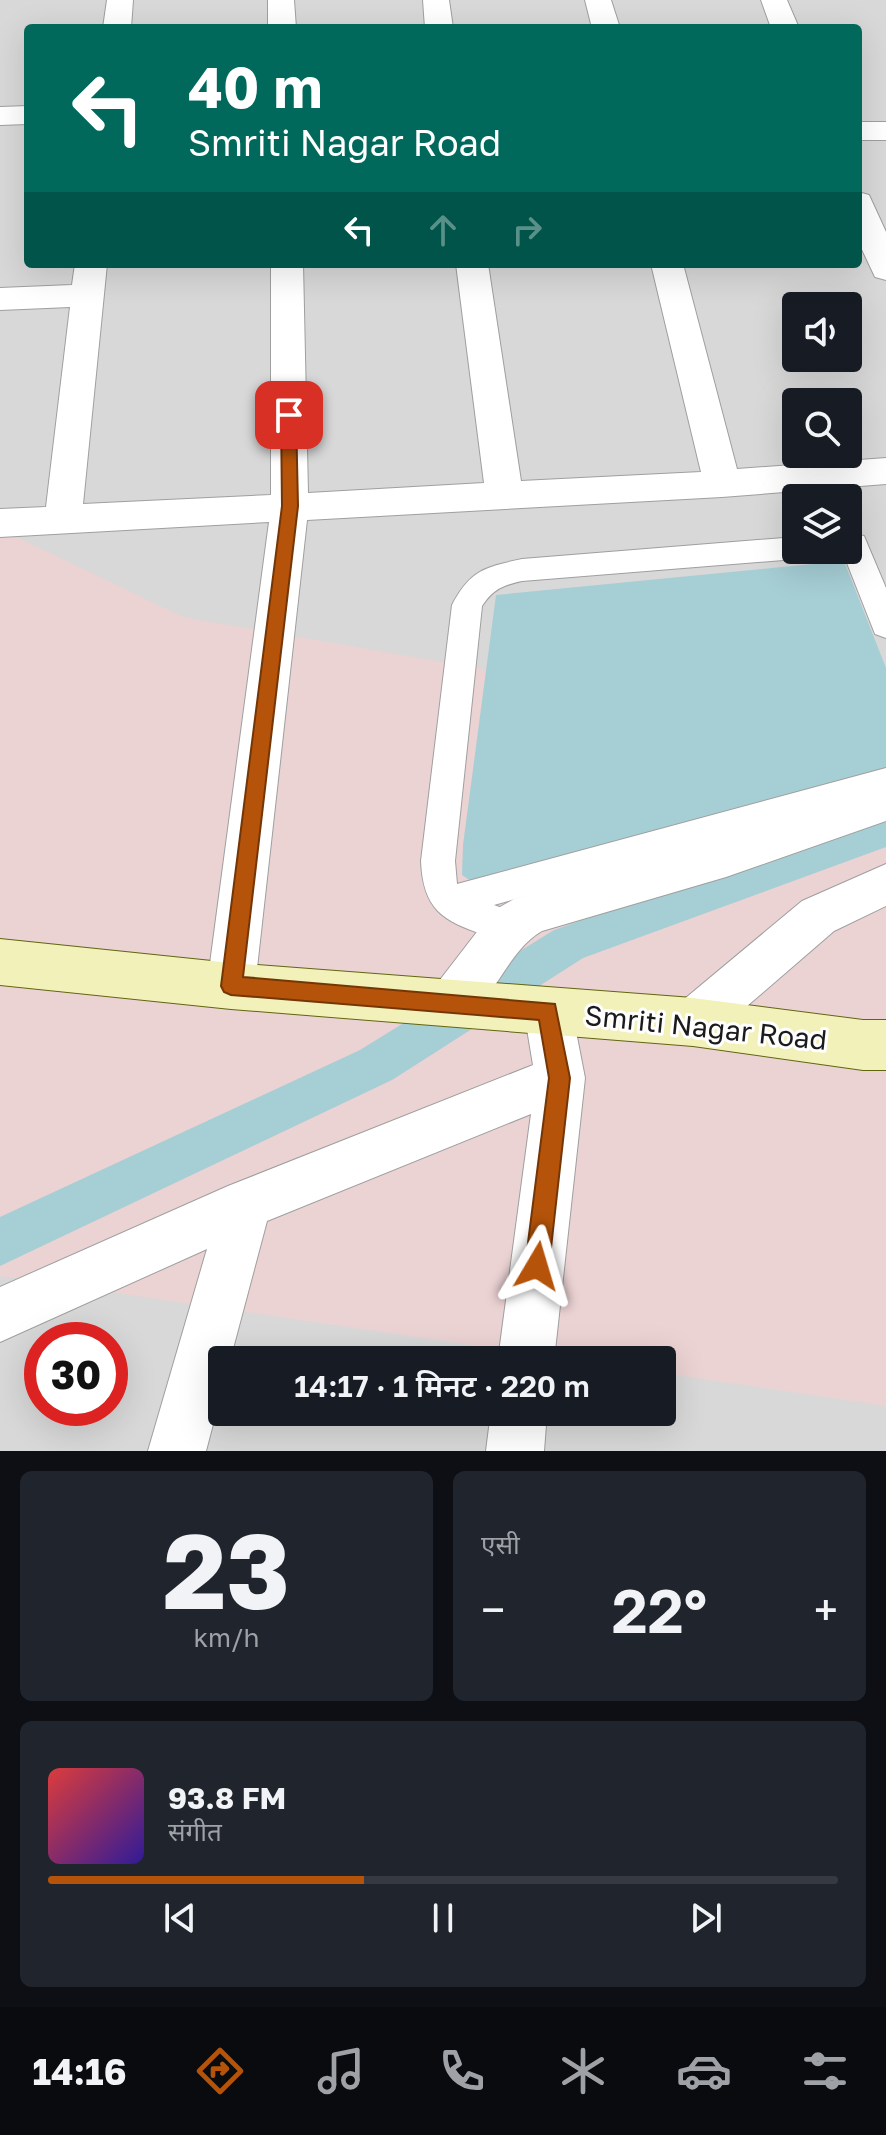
<!DOCTYPE html>
<html lang="hi">
<head>
<meta charset="utf-8">
<style>
  body { margin:0; font-family:"Golos Text","Noto Sans Devanagari",sans-serif; background:#20242c; color:#f1f3f6; height:100vh; display:flex; flex-direction:column; font-size:30px; white-space:nowrap }
  * { box-sizing:border-box; margin:0 }
  p { font-size:26px; color:#9ea1a6 }
  .icon { flex:none; width:44px; height:44px; fill:none; stroke:currentColor; stroke-width:2; stroke-linecap:round; stroke-linejoin:round }
  .map { position:relative; height:1451px; overflow:hidden }
  .panel { display:flex; flex-direction:column; gap:20px; padding:20px; background:#0d0f14; flex:1 }
  .panel>* { flex:none }
  .guide { position:absolute; left:24px; top:24px; width:838px; height:244px; border-radius:8px; box-shadow:0 8px 32px #0002; background:#00695c; color:#fff; overflow:hidden }
  .controls { position:absolute; left:782px; top:292px; display:grid; gap:16px }
  .controls a { display:grid; place-items:center; width:80px; height:80px; border-radius:8px; background:#171b24; box-shadow:0 8px 32px #0002; font-size:40px }
  .speed { position:absolute; left:24px; top:1322px; display:flex; gap:16px; font-size:40px; font-weight:700; text-align:center }
  .speed>* { display:grid; place-content:center; width:104px; height:104px; border-radius:50%; background:#171b24; box-shadow:0 8px 32px #0002; line-height:1 }
  .speed .limit { border:12px solid #d22; background:#fff; color:#111 }
  .pin { position:absolute; display:grid; place-items:center; width:68px; height:68px; color:#fff; margin:-34px; border-radius:16px; box-shadow:0 4px 12px #0006 }
  .me { position:absolute; width:88px; margin:-44px; rotate:7deg; stroke-linejoin:round; filter:drop-shadow(0 0 6px #0008) }
  .turn { display:flex; align-items:center; gap:28px; height:168px; padding:0 32px; font-size:36px }
  .turn .icon { width:104px; height:104px; stroke-width:2.5 }
  .turn b { display:block; font-size:56px; line-height:68px }
  .lanes { display:flex; align-items:center; height:76px; padding:0 32px; background:#0003; justify-content:center; gap:40px; direction:ltr }
  .lanes .off { opacity:.35 }
  .big { font-size:60px; font-weight:600; line-height:1.1 }
  .panel .card { flex:1; display:flex; flex-direction:column; justify-content:center; gap:12px; min-width:0; padding:0 28px; border-radius:12px; background:#20242c }
  .panel .dial { align-items:center; gap:0 }
  .dial b { font-size:104px; line-height:1 }
  .song { display:flex; align-items:center; gap:24px }
  .cover { width:96px; height:96px; border-radius:12px; background:linear-gradient(135deg,hsl(0 70% 55%),hsl(250 70% 35%)) }
  .played { height:8px; border-radius:4px; background:linear-gradient(90deg,#b45309 40%,#363941 40%) }
  .keys { display:flex; justify-content:space-around; direction:ltr }
  .heat { display:flex; justify-content:space-between; align-items:center; font-size:44px; direction:ltr }
  .panel .tiles { flex:1; display:grid; gap:20px; grid-template-columns:1fr 1fr }
  .card:last-child { grid-column:span 2 }
  .trip { position:absolute; left:208px; top:1346px; width:468px; height:80px; border-radius:8px; background:#171b24; box-shadow:0 8px 32px #0002; font-weight:600; line-height:80px; text-align:center }
  .tab-bar { display:flex; height:128px; justify-content:space-around; align-items:center; background:#090b0e; color:#9ea1a6 }
  .tab-bar .icon { width:56px; height:56px }
  .tab-bar .active { color:#b45309 }
  .tab-bar b { font-size:36px; color:#f1f3f6 }
  .map>svg:first-child { display:block }
  .residential { fill:#d9d8d8; fill-rule:evenodd }
  .commercial { fill:#ebd2d3 }
  .water { fill:#a6ced5 }
  .lines { fill:none; stroke-linecap:round; stroke-linejoin:round }
  .canal { fill:#a6ced5; fill-rule:evenodd }
  .pedestrian-casing { stroke:#9f9f9f; stroke-width:2 }
  .minor-casing { stroke:#9f9f9f; stroke-width:2 }
  .secondary-casing { stroke:#62650f; stroke-width:2 }
  .pedestrian { fill:#fff; fill-rule:evenodd }
  .minor { fill:#fff; fill-rule:evenodd }
  .secondary { fill:#f2f1ba; fill-rule:evenodd }
  .route { fill:#b45309; stroke:#753606; stroke-width:2 }
  .labels { text-anchor:middle; dominant-baseline:central; stroke-width:6; stroke-linejoin:round; paint-order:stroke }
  .street-label { font-size:28px; fill:#1b1b1b; stroke:#fff }
</style>
</head>
<body>
<div class="map">
<svg width="886" height="1451" viewBox="0 0 886 1451">
  <rect width="100%" height="100%" fill="#ece8e2"/>
  <path class="residential" d="M0,0h886v1451h-886zM28,28h830v236h-830zM796,306h52v52h-52zM796,402h52v52h-52zM796,498h52v52h-52zM42,1340h68v68h-68zM222,1360h440v52h-440z"/>
  <path class="commercial" d="M0,529l183,88 703,122v667l-224,-33v-13h-88l-574,-84z"/>
  <path class="water" d="M844,561l42,107v101l-415,112 -9,-6 1,-30 33,-250z"/>
  <g class="lines">
    <path class="canal" d="M886,813v34l-303,111 -191,122 -392,186v-49l360,-167 194,-120z"/>
    <g class="pedestrian-casing">
      <path id="pedestrian" d="M848,533l16,3 22,52v50l-11,-4 -32,-81 -6,-3h11z
        M796,537v13h13l-3,6 -10,3 -274,22c-18,4 -29,8 -40,25l-27,255 2,23 429,-116v28l-392,109 27,10 6,11 -6,11c-14,6 -22,2 -36,-2 -43,-14 -62,-26 -64,-74l31,-256c18,-35 33,-38 70,-46z"/>
    </g>
    <g class="minor-casing">
      <path id="minor" d="M107,0h26l-2,28h-28z
        M268,0h26l2,28h-28z
        M423,0h26l4,28h-28z
        M585,0h26l9,28h-28z
        M761,0h26l12,28h-28z
        M28,106v18l-28,1v-18z
        M858,122h28v18h-28z
        M858,192l11,3 17,37v48l-11,-3 -17,-36z
        M75,264h32l-24,240 188,-9v-231h32l5,229 176,-10 -28,-219h32l33,217 180,-9 -50,-208h32l54,205 149,-11v26l-164,13 -415,23 -52,466 -7,16 -17,6 -17,-6 -7,-16 62,-464 -269,15v-28l46,-2 24,-200 -70,3v-22l72,-3z
        M886,783v38l-160,56 -184,54c-38,22 -48,77 -89,93l-17,-7 -7,-16 7,-16 57,-74 21,-12 212,-62z
        M886,864v42l-52,25 -124,107 -17,7 -17,-7 -7,-16 7,-16 126,-105z
        M548,988l17,7 7,16 13,67 -31,282h-56l33,-246 -264,107 -37,139h-8v30l-16,61h-58l59,-202 -207,93v-55l228,-101 305,-121 -9,-54 7,-16z
        M491,1412h56l-3,39h-58z"/>
    </g>
    <g class="secondary-casing">
      <path id="secondary" d="M0,939l231,24 462,35 170,22h23v50h-23l-170,-24 -462,-37 -231,-24z"/>
    </g>
    <use href="#pedestrian" class="pedestrian"/>
    <use href="#minor" class="minor"/>
    <use href="#secondary" class="secondary"/>
  </g>
  <path class="route" d="M289,410l7,5 2,91 -55,471 312,27 15,74 -21,188 -4,8 -8,4 -8,-4 -4,-8 24,-188 -10,-58 -308,-25 -7,-3 -3,-6 61,-480 -1,-91z"/>
  <g class="labels">
    <g class="street-label">
      <text transform="translate(706 1027) rotate(6)">Smriti Nagar Road</text>
    </g>
  </g>
</svg>
<div class="controls">
<a><svg class="icon" aria-label="sound" viewBox="0 0 24 24"><path d="M4 9h4l5-4v14l-5-4H4zM17 9q2 3 0 6"/></svg></a>
<a><svg class="icon" aria-label="search" viewBox="0 0 24 24"><circle cx="10" cy="10" r="6"/><path d="M15 15l6 6"/></svg></a>
<a><svg class="icon" aria-label="layers" viewBox="0 0 24 24"><path d="M12 4l9 5-9 5-9-5zM3 14l9 5 9-5"/></svg></a>
</div>
<div class="speed"><div class="limit">30</div></div>
<div class="pin" style="left:289px;top:415px;background:#d93025"><svg class="icon" aria-label="arrive" viewBox="0 0 24 24"><path d="M6 21V4h12l-3 4 3 4H6"/></svg></div>
<svg class="me" style="left:537px;top:1266px" viewBox="-20 -20 40 40"><path d="M0-17L14 15 0 8-14 15z" fill="#b45309" stroke="#fff" stroke-width="4"/></svg>
<div class="trip">14:17 · 1 मिनट · 220 m</div>
<div class="guide">
<div class="turn"><svg class="icon" aria-label="left" viewBox="0 0 24 24"><path d="M17 20v-9H6M10 6l-5 5 5 5"/></svg><div><b>40 m</b>Smriti Nagar Road</div></div>
<div class="lanes"><svg class="icon" aria-label="left" viewBox="0 0 24 24"><path d="M17 20v-9H6M10 6l-5 5 5 5"/></svg><svg class="icon off" aria-label="ahead" viewBox="0 0 24 24"><path d="M12 20V5M6 11l6-6 6 6"/></svg><svg class="icon off" aria-label="right" viewBox="0 0 24 24"><path d="M7 20v-9h11M14 6l5 5-5 5"/></svg></div>
</div>
</div>
<section class="panel">
<div class="tiles">
<div class="card dial"><b>23</b><p>km/h</p></div>
<div class="card"><p>एसी</p>
<div class="heat"><a>−</a><b class="big">22°</b><a>+</a></div>
</div>
<div class="card">
<div class="song"><i class="cover"></i><div><b>93.8 FM</b><p>संगीत</p></div></div>
<div class="played"></div>
<div class="keys"><svg class="icon" aria-label="previous" viewBox="0 0 24 24"><path d="M18 5L8 12l10 7zM5 5v14"/></svg><svg class="icon" aria-label="pause" viewBox="0 0 24 24"><path d="M8 5v14M16 5v14"/></svg><svg class="icon" aria-label="next" viewBox="0 0 24 24"><path d="M6 5l10 7-10 7zM19 5v14"/></svg></div>
</div>
</div>
</section>
<nav class="tab-bar">
<b>14:16</b>
<svg class="icon active" aria-label="directions" viewBox="0 0 24 24"><path d="M12 3l9 9-9 9-9-9zM9 14v-3h6M13 9l2 2-2 2"/></svg>
<svg class="icon" aria-label="music" viewBox="0 0 24 24"><path d="M9 18V5l10-2v13"/><circle cx="6" cy="18" r="3"/><circle cx="16" cy="16" r="3"/></svg>
<svg class="icon" aria-label="phone" viewBox="0 0 24 24"><path d="M5 4h4l2 5-3 2q2 4 5 5l2-3 5 2v4C11 20 4 13 5 4z"/></svg>
<svg class="icon" aria-label="climate" viewBox="0 0 24 24"><path d="M12 3v18M4 7l16 10M4 17L20 7"/></svg>
<svg class="icon" aria-label="car" viewBox="0 0 24 24"><path d="M5 17H2v-5l4-1 3-4h7l3 4 3 1v5h-3M9 17h6M6 11h13"/><circle cx="7" cy="17" r="2"/><circle cx="17" cy="17" r="2"/></svg>
<svg class="icon" aria-label="filters" viewBox="0 0 24 24"><path d="M4 7h16M4 17h16"/><circle cx="9" cy="7" r="2"/><circle cx="15" cy="17" r="2"/></svg>
</nav>
</body>
</html>
